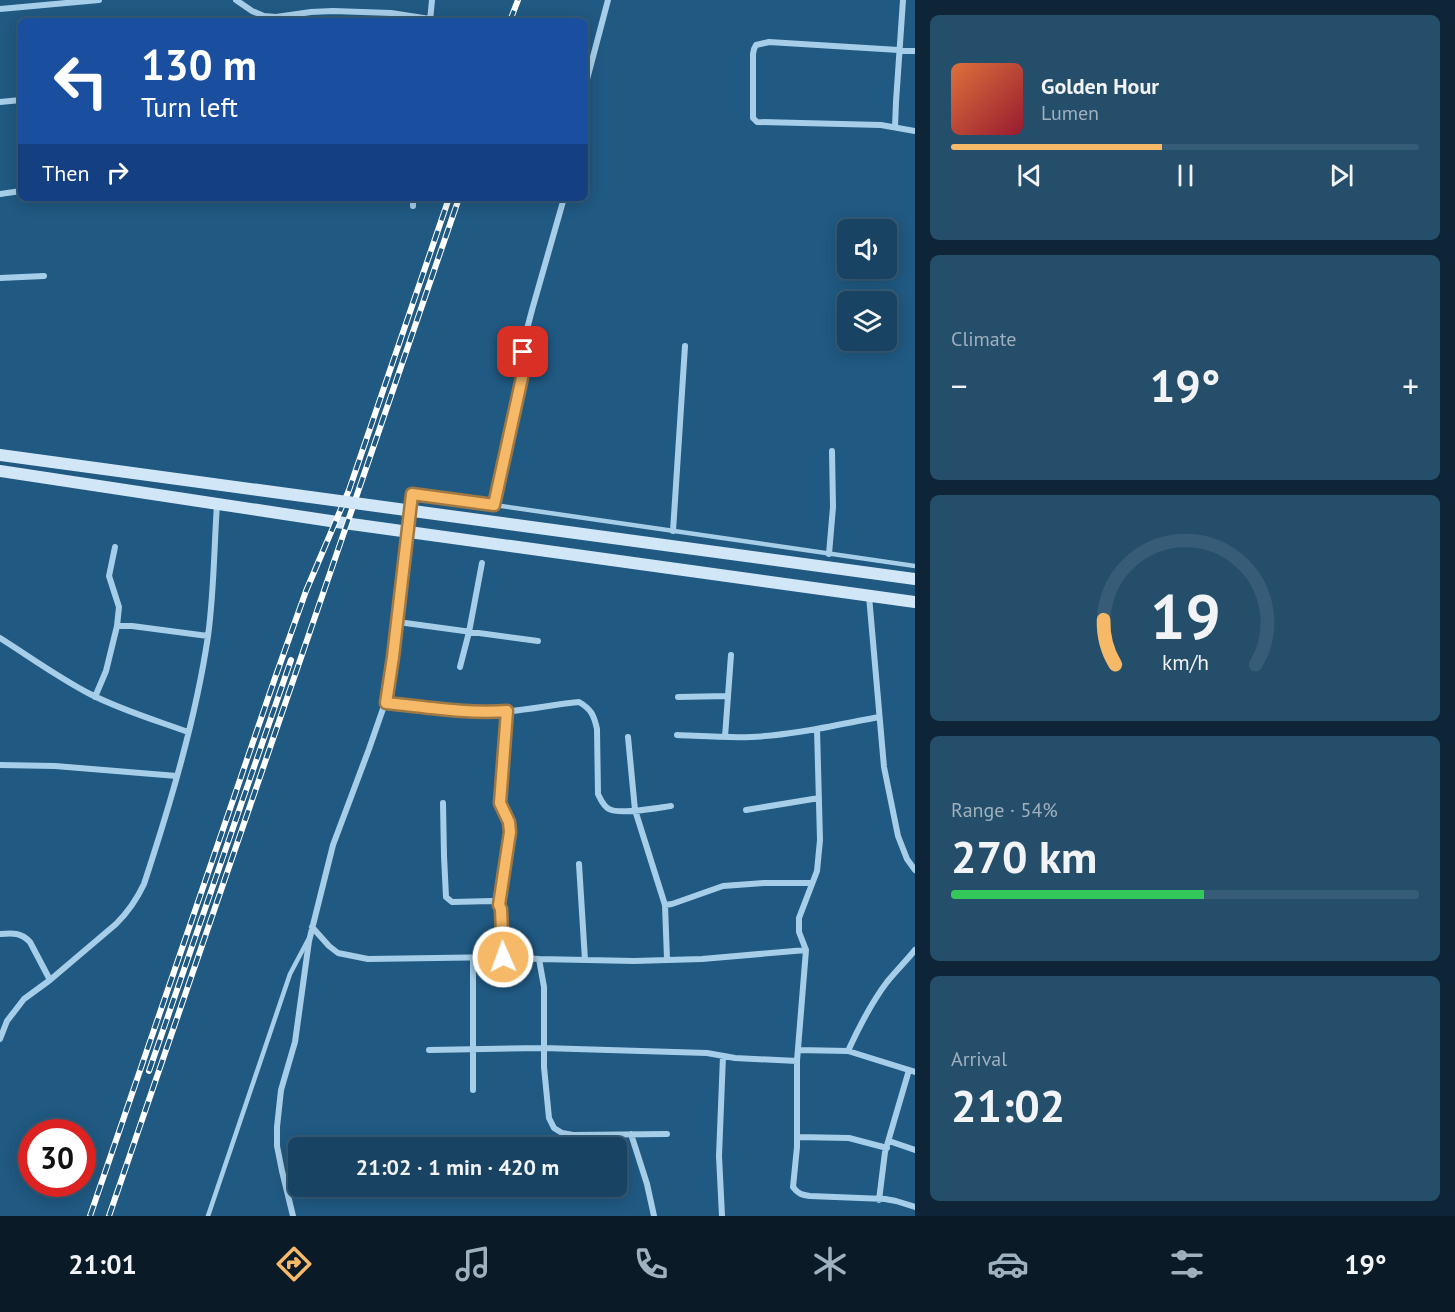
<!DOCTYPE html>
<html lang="en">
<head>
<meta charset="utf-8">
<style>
  body { margin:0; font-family:"PT Sans",sans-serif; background:#254e6b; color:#f1f3f6; height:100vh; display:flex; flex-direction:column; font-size:22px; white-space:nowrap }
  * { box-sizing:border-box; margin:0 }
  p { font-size:20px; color:#9fb0be }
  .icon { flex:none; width:33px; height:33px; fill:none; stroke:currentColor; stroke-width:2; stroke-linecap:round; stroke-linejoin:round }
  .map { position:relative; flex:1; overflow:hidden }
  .panel { display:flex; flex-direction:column; gap:15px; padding:15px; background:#0d2536; width:540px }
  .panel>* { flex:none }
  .hud { position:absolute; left:18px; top:18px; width:570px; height:183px; border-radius:9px; box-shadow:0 3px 15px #0003,0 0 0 2px #365c77; background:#1a4fa0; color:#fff; overflow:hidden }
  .controls { position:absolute; left:837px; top:219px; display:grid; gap:12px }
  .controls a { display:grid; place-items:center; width:60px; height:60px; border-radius:9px; background:#184362; box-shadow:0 3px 15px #0003,0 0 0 2px #365c77; font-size:30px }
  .speed { position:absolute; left:18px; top:1119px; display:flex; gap:12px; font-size:30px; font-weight:700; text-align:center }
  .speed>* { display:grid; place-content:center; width:78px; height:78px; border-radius:50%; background:#184362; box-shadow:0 3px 15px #0003,0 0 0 2px #365c77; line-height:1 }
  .speed .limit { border:9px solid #d22; background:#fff; color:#111 }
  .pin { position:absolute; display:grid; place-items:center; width:51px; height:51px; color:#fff; margin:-26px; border-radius:12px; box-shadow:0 3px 9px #0006 }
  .me { position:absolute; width:66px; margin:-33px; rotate:358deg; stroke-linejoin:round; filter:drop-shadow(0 0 4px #0008) }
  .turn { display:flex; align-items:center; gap:21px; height:126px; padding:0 24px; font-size:27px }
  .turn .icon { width:78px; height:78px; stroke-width:2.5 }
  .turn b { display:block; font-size:42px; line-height:51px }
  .then { display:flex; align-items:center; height:57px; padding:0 24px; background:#0003; gap:12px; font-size:22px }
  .big { font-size:45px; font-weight:700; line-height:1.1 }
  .panel .card { flex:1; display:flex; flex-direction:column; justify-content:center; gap:9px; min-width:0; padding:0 21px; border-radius:9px; background:#254e6b }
  .panel .dial { align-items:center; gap:0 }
  .dial svg { height:156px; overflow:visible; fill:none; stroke:#365c77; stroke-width:7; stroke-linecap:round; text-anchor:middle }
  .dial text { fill:#f1f3f6; stroke:none }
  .song { display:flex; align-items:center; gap:18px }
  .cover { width:72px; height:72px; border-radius:9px; background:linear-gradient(135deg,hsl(20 70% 55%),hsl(350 70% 35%)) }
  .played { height:6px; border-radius:3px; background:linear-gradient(90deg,#f6b967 45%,#365c77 45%) }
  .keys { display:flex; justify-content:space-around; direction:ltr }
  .heat { display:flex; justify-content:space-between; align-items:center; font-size:33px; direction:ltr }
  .charge { height:9px; border-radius:4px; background:linear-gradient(90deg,#34c759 54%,#365c77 0) }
  .trip { position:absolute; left:288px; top:1137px; width:339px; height:60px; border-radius:9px; background:#184362; box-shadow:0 3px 15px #0003,0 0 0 2px #365c77; font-weight:700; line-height:60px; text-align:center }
  .tab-bar { display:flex; height:96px; justify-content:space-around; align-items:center; background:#0a1b27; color:#9fb0be }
  .tab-bar .icon { width:42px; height:42px }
  .tab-bar .selected { color:#f6b967 }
  .tab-bar b { font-size:27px; color:#f1f3f6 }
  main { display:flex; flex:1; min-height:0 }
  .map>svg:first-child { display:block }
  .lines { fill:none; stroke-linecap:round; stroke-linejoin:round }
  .lane { stroke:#a7cee9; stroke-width:4.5 }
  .street { stroke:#a7cee9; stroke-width:6 }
  .secondary { stroke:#d1e7f7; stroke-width:12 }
  .rail-casing { stroke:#fff; stroke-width:6 }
  .rail { stroke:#205982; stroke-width:4; stroke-dasharray:11; stroke-linecap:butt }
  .secondary-bridge { stroke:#d1e7f7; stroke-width:12 }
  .route-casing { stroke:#a07843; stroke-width:15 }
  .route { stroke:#f6b967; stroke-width:10 }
</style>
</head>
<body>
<main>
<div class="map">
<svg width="915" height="1216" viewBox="0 0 915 1216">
  <rect width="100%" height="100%" fill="#205982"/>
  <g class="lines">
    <path class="lane" d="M408,531l4,-38 503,73
      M208,1216l82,-242 18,-34"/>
    <path class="street" d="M236,0l16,11 12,5 12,1 35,-5 22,-1 58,2 39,6
      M0,9l99,-9
      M430,21l2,-21
      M915,51l-146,-9 -13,3 -2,4 -1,5v64l4,4 124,3 34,6
      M585,87l23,-87
      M0,102l21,-2
      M895,127l1,-25 7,-102
      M0,194l21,-3
      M413,206v-8
      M0,278l44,-2
      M494,505l26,-117 6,-55 6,-23 32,-112
      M673,531l12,-185
      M115,547l-6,29 10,31 -2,19
      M829,554l4,-47 -1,-56
      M869,596l15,171 14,69 9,23 8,11
      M398,622l140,19
      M0,638c30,19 59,40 90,56 31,16 65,26 98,38
      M460,667l9,-35 13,-69
      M95,697l11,-26 11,-45h15l76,10
      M678,697l50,-1
      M385,703c34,3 68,10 102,10 31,-1 61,-8 92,-11 12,7 15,13 18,27l1,65c3,6 5,12 11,15 10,6 48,-1 62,-3
      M817,729l3,111 -3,31 -18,47v14l7,18 -9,111v86l-4,40c5,7 9,8 17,9l75,3 11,2 19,6
      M677,735c24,1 49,3 74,2 43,-2 85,-12 128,-20
      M628,737l7,73 30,95 7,-1 51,-18 41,-3h48
      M725,737l6,-82
      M0,765l55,1 122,10
      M443,803l1,53 2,41 6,5 40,-1c5,1 7,4 9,8l2,48
      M746,810l73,-12
      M579,864l6,96
      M499,905l11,-73 -1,-10 -9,-19 7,-92
      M665,905l2,54
      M312,927l17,19 9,7 30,6 135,-2 36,2 5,28v80l5,51 5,10 8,5 11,2 94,-1
      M0,934c12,-1 21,-2 30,8l20,38
      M539,959l95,2 68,-2 104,-9
      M0,1039l7,-18 17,-22 26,-19 66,-56c13,-13 21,-25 28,-40 26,-79 52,-166 64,-248 6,-43 6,-88 9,-132
      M429,1050l114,-2 164,5 28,5 62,3
      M798,1050l50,1 67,21
      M848,1051c11,-24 23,-48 39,-69 9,-11 19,-21 28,-32
      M473,1090v-132
      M631,1134l16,50 7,32
      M797,1137l52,1 38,10
      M889,1141l26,9
      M879,1200l6,-48 24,-82
      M293,1216l-11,-45 -5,-25v-19l4,-37 14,-48 14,-101 24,-96 36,-96 16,-46 4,-15 19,-156
      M722,1216l-3,-60 4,-100"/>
    <path class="secondary" d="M0,471l337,51 578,80"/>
    <g class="rail-casing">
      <path id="rail" d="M510,21l8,-21
        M149,1071l142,-411
        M90,1216l185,-538 31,-87 43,-101 100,-292
        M109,1216l350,-1018"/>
    </g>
    <use href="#rail" class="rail"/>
    <path class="secondary-bridge" d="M0,455l915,124"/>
  </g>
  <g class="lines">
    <g class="route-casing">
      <path id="route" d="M503,957l-2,-48 -2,-4 11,-73 -1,-10 -9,-19 7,-92c-41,3 -81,-4 -121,-8l7,-46 19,-163 82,11 29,-132v-21"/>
    </g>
    <use href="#route" class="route"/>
  </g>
</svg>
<div class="controls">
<a><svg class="icon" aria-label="sound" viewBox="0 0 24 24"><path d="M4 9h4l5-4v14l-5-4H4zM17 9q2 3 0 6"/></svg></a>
<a><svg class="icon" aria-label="layers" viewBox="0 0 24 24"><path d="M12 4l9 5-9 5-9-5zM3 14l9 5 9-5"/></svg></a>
</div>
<div class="speed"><div class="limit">30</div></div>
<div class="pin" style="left:523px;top:352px;background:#d93025"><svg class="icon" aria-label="arrive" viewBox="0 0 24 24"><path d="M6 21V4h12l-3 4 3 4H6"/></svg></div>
<svg class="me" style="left:503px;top:957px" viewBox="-20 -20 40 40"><circle r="17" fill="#f6b967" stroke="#fff" stroke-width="3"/><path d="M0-11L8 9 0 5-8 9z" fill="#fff"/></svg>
<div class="trip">21:02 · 1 min · 420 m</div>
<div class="hud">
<div class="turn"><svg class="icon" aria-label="left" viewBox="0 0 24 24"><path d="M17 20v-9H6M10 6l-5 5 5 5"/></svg><div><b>130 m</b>Turn left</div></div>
<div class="then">Then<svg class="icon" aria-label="right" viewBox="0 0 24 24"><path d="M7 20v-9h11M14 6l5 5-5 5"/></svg></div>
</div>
</div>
<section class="panel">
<div class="card">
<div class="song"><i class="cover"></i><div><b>Golden Hour</b><p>Lumen</p></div></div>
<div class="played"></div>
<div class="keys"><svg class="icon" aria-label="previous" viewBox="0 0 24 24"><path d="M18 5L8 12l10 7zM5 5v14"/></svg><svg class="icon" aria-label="pause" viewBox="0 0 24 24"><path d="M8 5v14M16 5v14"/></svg><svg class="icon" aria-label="next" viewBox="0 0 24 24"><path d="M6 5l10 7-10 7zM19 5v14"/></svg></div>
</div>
<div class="card"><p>Climate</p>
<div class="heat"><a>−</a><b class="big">19°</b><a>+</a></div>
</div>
<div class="card dial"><svg viewBox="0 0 100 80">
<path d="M14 69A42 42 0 1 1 86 69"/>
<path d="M14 69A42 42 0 0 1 8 46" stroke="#f6b967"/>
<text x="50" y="56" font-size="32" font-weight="700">19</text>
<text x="50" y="72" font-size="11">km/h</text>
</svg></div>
<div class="card"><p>Range · 54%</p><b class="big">270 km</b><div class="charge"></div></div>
<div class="card"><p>Arrival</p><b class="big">21:02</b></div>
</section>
</main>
<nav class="tab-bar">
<b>21:01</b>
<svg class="icon selected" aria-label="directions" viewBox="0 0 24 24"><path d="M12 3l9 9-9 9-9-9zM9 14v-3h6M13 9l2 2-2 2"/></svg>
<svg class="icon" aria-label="music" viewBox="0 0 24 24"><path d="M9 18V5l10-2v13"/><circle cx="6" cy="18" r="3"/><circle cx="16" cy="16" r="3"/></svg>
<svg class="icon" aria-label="phone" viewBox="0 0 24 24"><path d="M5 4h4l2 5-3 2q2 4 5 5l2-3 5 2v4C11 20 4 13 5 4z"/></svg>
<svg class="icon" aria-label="climate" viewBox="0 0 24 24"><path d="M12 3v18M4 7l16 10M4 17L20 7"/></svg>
<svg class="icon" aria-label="car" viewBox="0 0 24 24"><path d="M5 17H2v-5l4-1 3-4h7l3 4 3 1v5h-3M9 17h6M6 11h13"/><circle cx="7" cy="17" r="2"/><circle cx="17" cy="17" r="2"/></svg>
<svg class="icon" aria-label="filters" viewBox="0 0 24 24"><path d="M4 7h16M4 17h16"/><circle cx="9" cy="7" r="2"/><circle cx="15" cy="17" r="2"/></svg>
<b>19°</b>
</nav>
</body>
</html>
